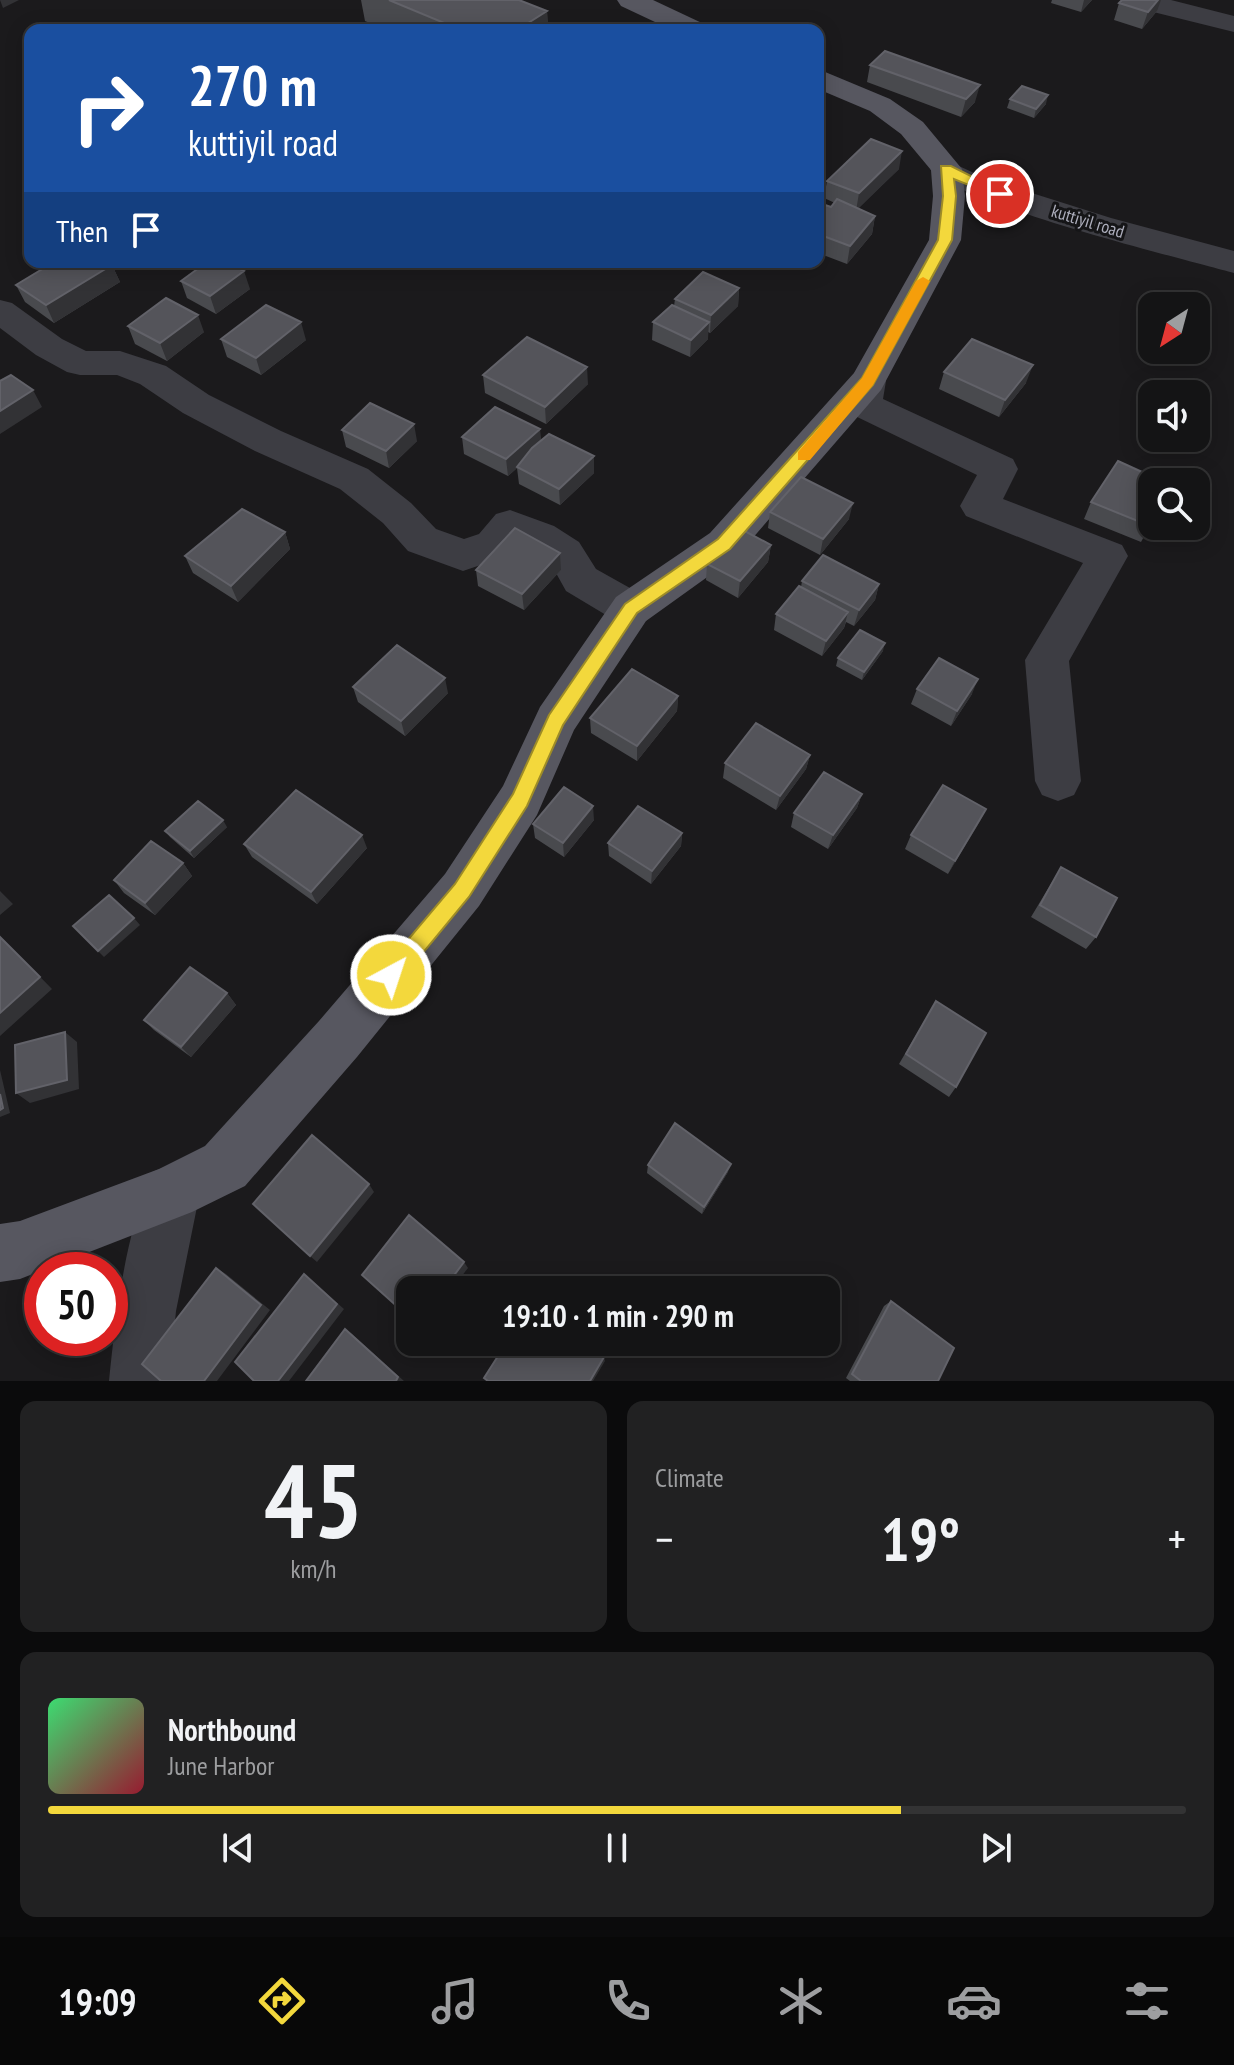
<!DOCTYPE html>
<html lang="en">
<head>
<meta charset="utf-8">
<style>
  body { margin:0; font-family:"PT Sans Narrow",sans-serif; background:#212122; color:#f1f3f6; height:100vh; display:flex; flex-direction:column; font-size:30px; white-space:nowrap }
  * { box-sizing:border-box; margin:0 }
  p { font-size:26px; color:#9d9ea0 }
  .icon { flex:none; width:44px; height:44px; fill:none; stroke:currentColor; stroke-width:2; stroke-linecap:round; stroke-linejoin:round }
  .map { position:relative; height:1381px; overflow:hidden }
  .sheet { display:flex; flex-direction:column; gap:20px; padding:20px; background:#0b0b0c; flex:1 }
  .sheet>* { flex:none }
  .guide { position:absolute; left:24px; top:24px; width:800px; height:244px; border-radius:16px; box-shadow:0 4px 20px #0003,0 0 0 2px #333334; background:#1a4fa0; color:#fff; overflow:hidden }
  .needle { width:52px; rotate:216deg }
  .tools { position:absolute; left:1138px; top:292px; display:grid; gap:16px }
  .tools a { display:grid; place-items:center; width:72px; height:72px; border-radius:16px; background:#141415; box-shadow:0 4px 20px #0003,0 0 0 2px #333334; font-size:40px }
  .speed { position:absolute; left:24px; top:1252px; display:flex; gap:16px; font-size:40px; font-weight:700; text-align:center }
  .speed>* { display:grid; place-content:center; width:104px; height:104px; border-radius:50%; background:#141415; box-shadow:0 4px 20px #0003,0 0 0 2px #333334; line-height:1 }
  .speed .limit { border:12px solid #d22; background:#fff; color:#111 }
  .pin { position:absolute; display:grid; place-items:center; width:68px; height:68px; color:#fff; margin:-34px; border:4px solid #fff; border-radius:50%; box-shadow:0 2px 8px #0007 }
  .me { position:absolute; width:88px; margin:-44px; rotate:40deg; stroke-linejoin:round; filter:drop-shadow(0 0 6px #0008) }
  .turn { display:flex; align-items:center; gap:28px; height:168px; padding:0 32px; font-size:36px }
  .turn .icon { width:104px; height:104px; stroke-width:2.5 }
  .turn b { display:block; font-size:56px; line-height:68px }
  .then { display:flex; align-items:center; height:76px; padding:0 32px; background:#0003; gap:16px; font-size:30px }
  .big { font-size:60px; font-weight:700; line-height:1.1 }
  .sheet .tile { flex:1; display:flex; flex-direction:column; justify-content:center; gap:12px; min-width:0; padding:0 28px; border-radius:16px; background:#212122 }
  .sheet .dial { align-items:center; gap:0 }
  .dial b { font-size:104px; line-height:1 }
  .song { display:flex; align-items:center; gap:24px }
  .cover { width:96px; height:96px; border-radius:12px; background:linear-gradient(135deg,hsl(140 70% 55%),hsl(350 70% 35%)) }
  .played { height:8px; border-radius:4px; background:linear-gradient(90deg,#f3d83c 75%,#333334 75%) }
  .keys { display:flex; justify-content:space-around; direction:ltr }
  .heat { display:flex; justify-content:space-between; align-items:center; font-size:44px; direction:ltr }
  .sheet .tiles { flex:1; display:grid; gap:20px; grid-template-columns:1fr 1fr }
  .tile:last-child { grid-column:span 2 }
  .trip { position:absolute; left:396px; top:1276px; width:444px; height:80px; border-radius:16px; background:#141415; box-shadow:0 4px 20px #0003,0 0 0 2px #333334; font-weight:700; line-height:80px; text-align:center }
  .dock { display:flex; height:128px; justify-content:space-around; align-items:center; background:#080808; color:#9d9ea0 }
  .dock .icon { width:56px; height:56px }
  .dock .current { color:#f3d83c }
  .dock b { font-size:36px; color:#f1f3f6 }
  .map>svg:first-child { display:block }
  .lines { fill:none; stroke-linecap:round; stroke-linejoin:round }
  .minor { fill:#3d3d43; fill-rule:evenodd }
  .major { fill:#575760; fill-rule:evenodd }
  .wall { fill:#494a4e }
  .shaded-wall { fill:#323235 }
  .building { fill:#54545a; stroke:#626269; stroke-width:2 }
  .route { fill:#f3d83c; stroke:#9e8c27; stroke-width:2 }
  .slow { fill:#f59e0b }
  .labels { text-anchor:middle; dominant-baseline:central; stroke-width:6; stroke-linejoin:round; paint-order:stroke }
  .far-street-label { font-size:18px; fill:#adaebc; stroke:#151517 }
</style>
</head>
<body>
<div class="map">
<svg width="1234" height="1381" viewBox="0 0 1234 1381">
  <rect width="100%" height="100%" fill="#1b1a1c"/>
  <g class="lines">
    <path class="minor" d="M1125,0h46l63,16v16l-105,-26z
      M946,160l41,19 124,39 123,33v22c-51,-14 -281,-71 -304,-104l5,-7z
      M0,300l12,3 50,36 24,12h34l46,15 43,29 72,36 87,38 43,34 25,26 28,10 15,-5 17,-20 14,-4 44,16 25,16 17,27 50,28 6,12 -6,12 -15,5 -15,-5 -50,-30 -15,-27 -34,-20 -10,12 -44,15 -55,-20 -25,-28 -43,-34 -85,-38 -72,-38 -43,-29 -23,-9h-37l-13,-3 -31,-17 -36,-27z
      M868,369l13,3 5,9 -3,18 130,60 5,10 -15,30 119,46 6,11 -59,105 12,120 -7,14 -16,6 -16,-6 -7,-14 -10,-121 58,-97 -117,-47 -6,-10 17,-31 -126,-61 -6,-9 5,-24 5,-9z
      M172,1164l20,8 8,20 -24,119 -7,70h-60c7,-69 16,-144 43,-209z"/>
    <path class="major" d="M617,0h36l51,24 4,6h-36l-51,-24z
      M818,69l72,30 33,23 39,47 3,27 -4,44 -80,150 -143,165 -92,66 -72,109 -37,85 -58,91 -122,151 -112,129 -53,26 -172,67 -20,3v-58l20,-3 139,-52 46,-23 114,-125 126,-147 58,-88 37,-79 76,-110 94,-64 144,-160 75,-133 4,-44 -2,-26 -30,-36 -31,-23 -52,-22z"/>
  </g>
  <path class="wall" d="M361,0h158l28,11 1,19h-161l-22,-9z
    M1052,0h40l-11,12 -30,-9z
    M1119,3l38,8 -15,18 -28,-9z
    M870,65l105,37 -14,15 -94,-35z
    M1010,99l36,5 -12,14 -27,-10z
    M899,169l-41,39 17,8 -3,18 -25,30 -29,-11v-49l13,3 4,-4 -11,-5 3,-17z
    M112,265l8,17 -66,41 -29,-21 -9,-17z
    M181,281l69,8 -34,25 -29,-16z
    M739,288l-1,18 -28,27 -2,-1v7l-18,18 -38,-17 1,-18 21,-16 1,-7z
    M128,326l76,6 -37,29 -32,-17z
    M221,339l85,1 -45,35 -34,-18z
    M944,372l82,11 -27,34 -60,-28z
    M483,375l105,9 -42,40 -61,-31z
    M342,430l75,11 -28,27 -43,-21z
    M462,437l79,3 53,16v17l-34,32 -41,-21 -2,-16 -9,8 -44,-22z
    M1091,502l61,20 -11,20 -57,-23z
    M770,512l79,7 -29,36 -52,-27z
    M285,532l5,17 -52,53 -45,-29 -8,-17z
    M771,545l-3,17 -30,36 -32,-18 1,-16z
    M476,570h85l-37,40 -46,-24z
    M802,581l77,3 -4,16 -21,26 -8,-4 -2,6 -22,28 -48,-26 2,-16 25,-27z
    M883,651l-21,29 -26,-14 2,-8z
    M353,687l95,6 -43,43 -47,-34z
    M917,689l55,5 -21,32 -40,-22z
    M678,696l-1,15 -40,50 -46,-28 -1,-15z
    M810,755l-4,14 -30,41 -53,-32 2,-15z
    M862,794l-5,14 -29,41 -37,-22 3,-14z
    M986,809l-38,65 -43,-25 6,-14z
    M594,820l-30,37 -29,-19 -2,-14z
    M227,827l-33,31 -24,-21 -5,-6z
    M682,833l-1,13 -30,38 -42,-28 -1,-13z
    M244,844l123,4 -50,56 -65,-47z
    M183,863l9,13 -37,39 -31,-22 -10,-13z
    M1061,867l35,70 -10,12 -55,-32z
    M227,993l9,12 -45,52 -37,-27 -10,-10z
    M936,1001l20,86 -7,10 -50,-33z
    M648,1165l80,7 -26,42 -55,-41z
    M891,1301l47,80h-88l-4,-3 38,-72z"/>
  <path class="shaded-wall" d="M0,0h19l-16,8z
    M1084,0h8l-11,12z
    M1158,0h3l-4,11 -15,18 6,-17z
    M547,11l1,19h-31z
    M980,85l-5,17 -14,15 5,-18z
    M1048,95l-2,9 -12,14 2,-9z
    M902,151l-3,18 -43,42 3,-18z
    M875,216l-3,18 -25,30 3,-18z
    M112,265l8,17 -66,41 -8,-18z
    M244,271l6,18 -34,25 -6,-18z
    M739,288l-1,18 -28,27 1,-18z
    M198,315l6,17 -37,29 -7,-18z
    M301,322l5,18 -45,35 -5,-17z
    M709,322l-1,17 -18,18 1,-17z
    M1033,365l-7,18 -27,34 6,-17z
    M587,367l1,17 -42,40 -1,-17z
    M33,390l9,17 -42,27v-23z
    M414,424l3,17 -28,27 -3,-17z
    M540,429l2,17 -34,30 -2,-17z
    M594,456v17l-34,32 -1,-16z
    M853,503l-4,16 -29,36 3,-16z
    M285,532l5,17 -52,53 -7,-16z
    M771,545l-3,17 -30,36 2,-17z
    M560,553l1,17 -37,40 -2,-16z
    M879,584l-4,16 -21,26 5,-16z
    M848,612l-4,16 -22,28 4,-15z
    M885,643l-2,8 -21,29 2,-8z
    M445,678l3,15 -43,43 -4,-15z
    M978,679l-6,15 -21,32 6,-15z
    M678,696l-1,15 -40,50v-15z
    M810,755l-4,14 -30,41 4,-14z
    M862,794l-5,14 -29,41 5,-14z
    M593,806l1,14 -30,37 -1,-14z
    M986,809l-7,14 -31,51 7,-13z
    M223,820l4,7 -33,31 -4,-7z
    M682,833l-1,13 -30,38 1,-13z
    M362,835l5,13 -50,56 -6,-12z
    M183,863l9,13 -37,39 -10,-12z
    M0,891l13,13 -13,11z
    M134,918l6,7 -36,32 -6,-6z
    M0,936l52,53 -52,47z
    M227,993l9,12 -45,52 -10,-10z
    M65,1032l12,10 2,47 -49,14 -14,-10z
    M0,1070l10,43 -10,4z
    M731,1164l-3,8 -26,42 2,-7z
    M369,1184l5,8 -57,70 -7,-6z
    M464,1262l4,6 -17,22h-8z
    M216,1268l10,6 44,36 -53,71h-13z
    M304,1274l40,35 -55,72h-11z
    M345,1329l7,5 52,47h-8z
    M604,1357l1,4 -12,20h-3z"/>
  <path class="building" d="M389,0h130l28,11 -30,19h-56z
    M1122,0h36l-10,12 -29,-9z
    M885,51l95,34 -14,14 -96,-34z
    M1022,86l26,9 -12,14 -26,-10z
    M871,139l31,12 -43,42 -32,-12z
    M837,199l38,17 -25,30 -32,-12v-30l1,-1 12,4z
    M54,262h54l4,3 -66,40 -30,-20z
    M207,262h19l18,9 -34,25 -29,-15z
    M703,272l36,16 -28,27 -36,-16z
    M166,298l32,17 -38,28 -32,-17z
    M266,305l35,17 -45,36 -35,-19z
    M672,305l37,17 -18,18 -38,-18z
    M527,337l60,30 -42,40 -62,-32z
    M972,339l61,26 -28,35 -61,-28z
    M11,375l22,15 -33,21v-30z
    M370,403l44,21 -28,27 -44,-21z
    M495,407l45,22 -34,30 -44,-22z
    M549,434l45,22 -35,33 -42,-22 15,-19z
    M1118,461l46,21h-12v40l-2,4 -59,-24z
    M801,477l52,26 -30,36 -53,-27z
    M242,509l43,23 -54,54 -46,-30z
    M515,528l45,25 -38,41 -46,-24z
    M739,528l32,17 -31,36 -33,-17z
    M823,555l56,29 -20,26 -57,-29z
    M799,586l49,26 -22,29 -50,-27z
    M860,630l25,13 -21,29 -26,-14z
    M397,645l48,33 -44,43 -48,-34z
    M939,658l39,21 -21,32 -40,-22z
    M632,669l46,27 -41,50 -47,-28z
    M756,723l54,32 -30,41 -55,-33z
    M824,772l38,22 -29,41 -39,-22z
    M943,785l43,24 -31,52 -44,-26z
    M564,787l29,19 -30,37 -30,-19z
    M296,790l66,45 -51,57 -67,-48z
    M198,801l25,19 -33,31 -25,-20z
    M638,806l44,27 -30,38 -44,-28z
    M151,841l32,22 -38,40 -31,-23z
    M1061,867l56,31 -21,39 -56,-32z
    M109,895l25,23 -36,33 -25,-25z
    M0,937l40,40 -40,36z
    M190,967l37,26 -46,54 -37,-27z
    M936,1001l50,32 -30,54 -50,-33z
    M65,1032l2,48 -51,13 -1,-48z
    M0,1094l3,14 -3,2z
    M675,1123l56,41 -27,43 -56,-42z
    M312,1135l57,49 -59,72 -57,-52z
    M409,1215l55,47 -21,28h-33v28l-48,-43z
    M216,1268l45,37 -57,76h-43l-19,-17z
    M304,1274l33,30 -59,77h-24l-19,-19z
    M891,1301l63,47 -16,33h-77l-9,-7z
    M345,1329l53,48 -2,4h-90z
    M507,1342h77l20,15 -14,24h-102l-4,-3z"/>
  <path class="route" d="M941,166h10l56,28 -11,2 -42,-17 2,17 -4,44 -79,145 -143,164 -93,64 -74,112 -36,81 -58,91 -70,85 -8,3 -7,-3 -3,-7 3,-7 71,-84 58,-90 36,-79 76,-111 93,-65 144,-161 76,-138 5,-44z"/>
  <path class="slow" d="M923,277l7,4 -57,104 -63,75h-12v-8l64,-74 54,-97z"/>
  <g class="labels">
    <g class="far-street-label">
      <text transform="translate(1088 221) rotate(17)">kuttiyil road</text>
    </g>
  </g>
</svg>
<div class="tools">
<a><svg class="needle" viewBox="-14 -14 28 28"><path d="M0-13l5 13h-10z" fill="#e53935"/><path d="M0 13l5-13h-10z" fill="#9d9ea0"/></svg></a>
<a><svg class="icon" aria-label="sound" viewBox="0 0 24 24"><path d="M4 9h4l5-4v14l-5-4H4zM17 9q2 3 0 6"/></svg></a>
<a><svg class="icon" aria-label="search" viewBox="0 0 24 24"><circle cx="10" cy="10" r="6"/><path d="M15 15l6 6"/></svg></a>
</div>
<div class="speed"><div class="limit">50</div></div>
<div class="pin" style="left:1000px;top:194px;background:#d93025"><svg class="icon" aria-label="arrive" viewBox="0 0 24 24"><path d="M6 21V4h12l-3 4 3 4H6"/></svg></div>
<svg class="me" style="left:391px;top:975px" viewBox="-20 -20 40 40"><circle r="17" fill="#f3d83c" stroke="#fff" stroke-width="3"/><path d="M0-11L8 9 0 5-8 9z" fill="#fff"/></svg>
<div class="trip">19:10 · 1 min · 290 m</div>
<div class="guide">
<div class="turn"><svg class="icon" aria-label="right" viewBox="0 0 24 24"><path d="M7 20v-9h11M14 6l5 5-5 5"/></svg><div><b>270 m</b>kuttiyil road</div></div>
<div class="then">Then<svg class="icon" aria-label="arrive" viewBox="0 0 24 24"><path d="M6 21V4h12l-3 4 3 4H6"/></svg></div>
</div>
</div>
<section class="sheet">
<div class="tiles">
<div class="tile dial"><b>45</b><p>km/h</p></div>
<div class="tile"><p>Climate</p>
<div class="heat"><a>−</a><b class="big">19°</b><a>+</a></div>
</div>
<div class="tile">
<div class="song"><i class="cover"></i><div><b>Northbound</b><p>June Harbor</p></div></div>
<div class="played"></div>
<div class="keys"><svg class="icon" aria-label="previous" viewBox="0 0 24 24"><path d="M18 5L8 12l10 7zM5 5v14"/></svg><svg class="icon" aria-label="pause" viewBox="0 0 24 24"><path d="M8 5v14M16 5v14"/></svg><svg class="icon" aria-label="next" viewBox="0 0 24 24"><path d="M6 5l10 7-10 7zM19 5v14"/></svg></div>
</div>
</div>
</section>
<nav class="dock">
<b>19:09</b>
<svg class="icon current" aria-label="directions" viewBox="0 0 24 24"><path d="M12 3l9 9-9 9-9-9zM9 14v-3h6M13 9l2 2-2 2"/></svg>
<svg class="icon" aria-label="music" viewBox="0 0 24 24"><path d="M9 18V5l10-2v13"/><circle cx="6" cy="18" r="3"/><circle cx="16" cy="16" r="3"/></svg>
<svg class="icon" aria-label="phone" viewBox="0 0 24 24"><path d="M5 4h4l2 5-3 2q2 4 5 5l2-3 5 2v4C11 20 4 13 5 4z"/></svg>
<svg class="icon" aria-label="climate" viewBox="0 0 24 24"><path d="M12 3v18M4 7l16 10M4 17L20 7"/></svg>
<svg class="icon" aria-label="car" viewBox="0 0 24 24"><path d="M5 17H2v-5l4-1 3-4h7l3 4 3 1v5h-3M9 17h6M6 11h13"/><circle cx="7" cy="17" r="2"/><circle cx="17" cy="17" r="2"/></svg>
<svg class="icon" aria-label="filters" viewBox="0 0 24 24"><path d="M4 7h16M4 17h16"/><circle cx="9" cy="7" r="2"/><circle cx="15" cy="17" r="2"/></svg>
</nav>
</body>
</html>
